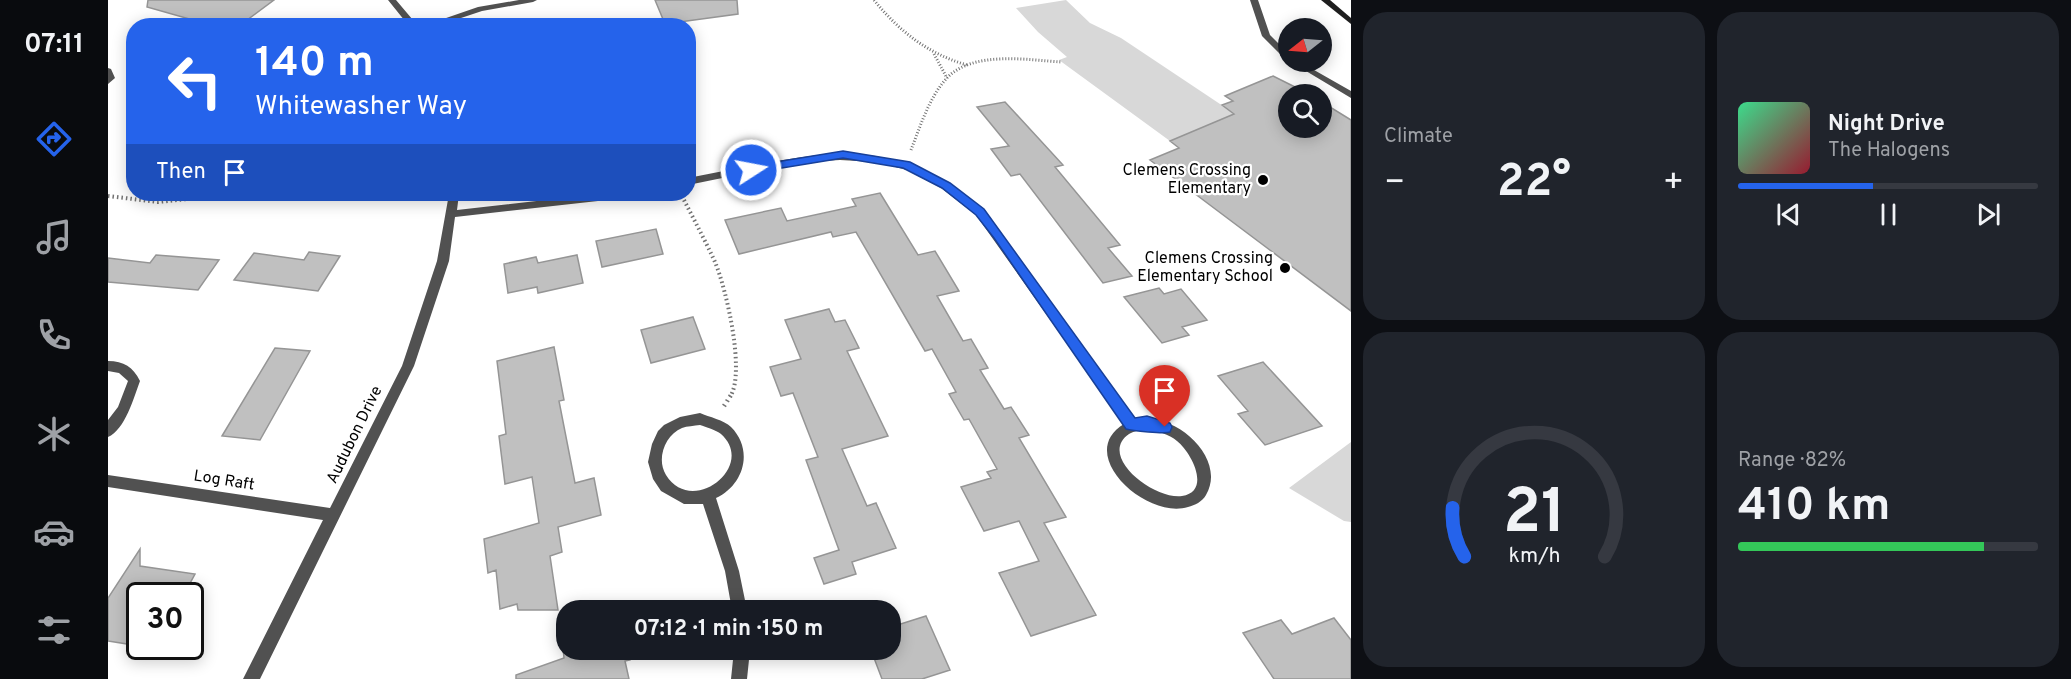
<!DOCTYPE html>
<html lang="en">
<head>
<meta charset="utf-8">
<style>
  body { margin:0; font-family:Overpass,sans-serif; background:#20242c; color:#f1f3f6; height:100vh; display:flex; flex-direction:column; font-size:22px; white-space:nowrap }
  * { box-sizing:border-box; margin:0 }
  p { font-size:20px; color:#9ea1a6 }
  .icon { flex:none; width:33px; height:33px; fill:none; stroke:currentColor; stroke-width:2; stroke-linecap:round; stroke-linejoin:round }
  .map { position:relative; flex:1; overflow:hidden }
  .side { display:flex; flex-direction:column; gap:12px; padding:12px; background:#0d0f14; width:720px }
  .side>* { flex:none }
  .top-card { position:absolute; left:18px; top:18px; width:570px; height:183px; border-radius:24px; box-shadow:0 3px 15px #0003; background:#2563eb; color:#fff; overflow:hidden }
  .needle { width:39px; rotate:253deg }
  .buttons { position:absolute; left:1170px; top:18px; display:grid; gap:12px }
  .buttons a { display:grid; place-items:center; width:54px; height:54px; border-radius:50%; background:#171b24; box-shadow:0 3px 15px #0003; font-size:30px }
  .speed { position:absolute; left:18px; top:582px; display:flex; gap:12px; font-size:30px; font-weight:700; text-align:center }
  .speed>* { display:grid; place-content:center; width:78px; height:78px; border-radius:50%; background:#171b24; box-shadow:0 3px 15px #0003; line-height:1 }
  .speed .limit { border:3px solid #111; border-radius:9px; background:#fff; color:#111 }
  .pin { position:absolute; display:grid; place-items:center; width:51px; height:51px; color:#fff; margin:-62px -26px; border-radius:50% 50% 50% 0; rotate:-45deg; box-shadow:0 0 6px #0007 }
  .pin .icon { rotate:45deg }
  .me { position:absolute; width:66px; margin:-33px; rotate:79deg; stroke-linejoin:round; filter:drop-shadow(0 0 4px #0008) }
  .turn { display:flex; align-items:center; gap:21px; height:126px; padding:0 30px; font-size:27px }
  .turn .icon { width:78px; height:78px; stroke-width:2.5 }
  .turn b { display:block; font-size:42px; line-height:51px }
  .then { display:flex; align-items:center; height:57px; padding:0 30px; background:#0003; gap:12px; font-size:22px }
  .big { font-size:45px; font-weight:700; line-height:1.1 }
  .side .card { flex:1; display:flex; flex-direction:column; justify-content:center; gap:9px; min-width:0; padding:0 21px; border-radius:24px; background:#20242c }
  .side .dial { align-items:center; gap:0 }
  .dial svg { height:156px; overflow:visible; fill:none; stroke:#363941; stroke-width:7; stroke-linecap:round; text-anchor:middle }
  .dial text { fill:#f1f3f6; stroke:none }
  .song { display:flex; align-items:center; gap:18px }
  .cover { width:72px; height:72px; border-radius:9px; background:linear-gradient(135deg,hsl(150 70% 55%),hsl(350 70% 35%)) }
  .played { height:6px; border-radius:3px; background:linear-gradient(90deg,#2563eb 45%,#363941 45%) }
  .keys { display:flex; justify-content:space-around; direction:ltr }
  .heat { display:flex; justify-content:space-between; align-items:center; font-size:33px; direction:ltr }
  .charge { height:9px; border-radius:4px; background:linear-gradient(90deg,#34c759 82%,#363941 0) }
  .side .tiles { flex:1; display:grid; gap:12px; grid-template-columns:repeat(2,1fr) }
  .trip { position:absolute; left:448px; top:600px; width:345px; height:60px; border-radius:24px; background:#171b24; box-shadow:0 3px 15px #0003; font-weight:700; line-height:60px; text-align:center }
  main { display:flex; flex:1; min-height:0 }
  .tabs { display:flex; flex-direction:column; width:108px; justify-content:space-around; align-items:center; background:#090b0e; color:#9ea1a6 }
  .tabs .icon { width:42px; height:42px }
  .tabs .active { color:#2563eb }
  .tabs b { font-size:27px; color:#f1f3f6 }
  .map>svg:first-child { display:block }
  .green { fill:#d8d8d8 }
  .building { fill:#c0c0c0; stroke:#959595; stroke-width:1.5 }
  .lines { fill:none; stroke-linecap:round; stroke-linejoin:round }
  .path-far2 { stroke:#737373; stroke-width:3; stroke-dasharray:1 2; stroke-linecap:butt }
  .path-far1 { stroke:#737373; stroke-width:4; stroke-dasharray:1.5 3; stroke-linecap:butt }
  .path { stroke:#737373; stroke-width:4.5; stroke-dasharray:1.5 4; stroke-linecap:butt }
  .lane { fill:#515151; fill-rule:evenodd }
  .street { fill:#515151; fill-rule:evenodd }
  .secondary { fill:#1e1e1e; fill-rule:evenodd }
  .route { fill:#2563eb; stroke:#184099; stroke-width:1.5 }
  .poi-dot { fill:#000; stroke:#fff; stroke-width:2 }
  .labels { text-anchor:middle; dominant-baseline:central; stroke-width:4.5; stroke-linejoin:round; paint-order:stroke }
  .poi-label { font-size:16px; fill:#000; stroke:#fff; text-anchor:end }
  .street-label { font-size:16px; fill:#000; stroke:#fff }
</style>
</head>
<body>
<main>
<nav class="tabs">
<b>07:11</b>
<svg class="icon active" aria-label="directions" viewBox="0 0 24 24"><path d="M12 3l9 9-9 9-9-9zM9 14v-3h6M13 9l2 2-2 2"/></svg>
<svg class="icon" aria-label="music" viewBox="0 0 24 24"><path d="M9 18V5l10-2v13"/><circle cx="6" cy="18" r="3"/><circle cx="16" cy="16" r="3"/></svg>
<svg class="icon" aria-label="phone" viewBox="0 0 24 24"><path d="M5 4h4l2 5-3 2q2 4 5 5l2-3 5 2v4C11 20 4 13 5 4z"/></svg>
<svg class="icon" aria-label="climate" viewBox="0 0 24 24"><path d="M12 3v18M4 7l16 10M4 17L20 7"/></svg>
<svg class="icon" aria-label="car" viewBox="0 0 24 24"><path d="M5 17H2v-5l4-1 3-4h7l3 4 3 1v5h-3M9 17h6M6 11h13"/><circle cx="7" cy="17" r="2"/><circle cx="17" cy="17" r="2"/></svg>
<svg class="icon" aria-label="filters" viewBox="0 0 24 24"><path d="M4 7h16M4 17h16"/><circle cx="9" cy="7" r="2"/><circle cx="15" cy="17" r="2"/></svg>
</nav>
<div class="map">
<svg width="1243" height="679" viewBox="0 0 1243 679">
  <rect width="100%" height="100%" fill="#fff"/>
  <path class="green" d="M958,0l24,23 31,15 114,76 -65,27 -111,-81 8,-3 -29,-25 -22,-24z
    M1243,442v80l-7,-1 -55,-33z"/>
  <path class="building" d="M40,0h126l-35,26h-25l-67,-19z
    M547,0h82l1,14 -73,10z
    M1165,76l36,18h-21v34h34v-26l29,18v191l-201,-151 29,-12 -9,-7 64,-27 -12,-9 11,-4 -8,-5z
    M897,102l58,63 -8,2 65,78 -12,3 24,28 -29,7 -83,-109 -9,2 -20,-27 18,-3 -32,-39z
    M772,193l38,62 17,-4 24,40 -22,5 26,45 8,-2 17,29 -8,2 24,39 7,-2 18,28 -10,3 47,79 -22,6 52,92 -65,21 -32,-63 40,-12 -20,-40 -35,10 -23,-44 30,-9 -4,-6 10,-3 -28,-50 -5,1 -15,-26 7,-2 -24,-43 -7,2 -69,-119 -23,5 -2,-5 -92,22 -14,-34 56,-12 6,13 69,-15 -4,-7z
    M548,229l7,25 -61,13 -6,-26z
    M201,252l31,4 -22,35 -84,-11 20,-27 50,7z
    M48,255l63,5 -21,30 -90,-8v-24l42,5z
    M469,255l6,28 -45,10 -1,-6 -29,6 -4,-29 32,-7 2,6z
    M1051,288l5,6 17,-5 26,31 -25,7 7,8 -27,8 -38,-46z
    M721,309l6,13 10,-2 14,28 -12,3 41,85 -46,13 25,57 9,-3 20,45 -44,14 4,12 -32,10 -10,-26 25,-8 -33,-90 12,-3 -25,-64 -12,3 -11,-29 31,-8 -16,-39z
    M585,317l12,32 -54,14 -10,-33z
    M446,347l10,53 -5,1 16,82 19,-5 7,37 -43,12 4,25 -12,4 8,54h-40l-1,-6 -17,5 -4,-39 -8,3 -4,-34 55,-16 -7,-46 -27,7 -6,-48 7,-2 -9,-73z
    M167,348l35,3 -50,89 -38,-4z
    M1155,362l59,64 -57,19 -27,-31 10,-3 -30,-35z
    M32,549v17l55,8 -12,22h-43v50l-32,-5v-43z
    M818,616l24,54 -28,9h-40l-11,-29h20v-23z
    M1226,618l17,22v39h-77l-31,-46 38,-13 11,14z
    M459,646v4h61l2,10 -5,1 4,18h-113v-4l48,-17 -1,-10z"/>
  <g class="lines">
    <path class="path-far2" d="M766,0c25,31 54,54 93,65
      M826,54l13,24
      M803,150c9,-23 18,-52 35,-71 26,-29 82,-19 116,-17"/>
    <path class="path-far1" d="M318,194l10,2
      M0,196l50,6 69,-7 80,3 34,-4
      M574,196c11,22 23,44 33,66 11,26 31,111 15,135"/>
    <path class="path" d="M616,406l7,-11"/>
    <path class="lane" d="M1142,0h8l12,35 18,18v6h-3l-23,-23z
      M1183,62h9l51,29v7z"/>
    <path class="street" d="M280,0h8l22,26h-9z
      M411,0h18l-4,2 -51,9 -45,15h-14l55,-19z
      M0,68l3,1 4,9 -7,6z
      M732,153l36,3 38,10 35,17 35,26 152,211c37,-10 92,37 70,75 -4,7 -11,10 -18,12 -42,13 -114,-53 -64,-83l-148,-209 -35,-27 -34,-18 -31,-8 -36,-2 -36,2 -37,7 -79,16v-7c51,-10 101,-21 152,-25zM1039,429c10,2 22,5 30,12 14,11 35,50 5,55 -28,4 -85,-40 -53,-62 5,-3 13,-4 18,-5z
      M341,194h10l-2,16 141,-16h32l-5,4 -170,19 -6,44 -35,105 -154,313h-17l80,-159 -215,-33v-12l222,33 72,-142 35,-105z
      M0,361c16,0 25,6 32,20 -6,16 -15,49 -32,56v-17l10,-13 10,-26 -9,-8 -11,-2z
      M592,413c9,4 24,7 31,14 23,23 13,58 -15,71l23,73 8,39h-15l-7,-39 -22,-67h-19l-23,-13 -8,-12 -5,-17 4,-18 6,-13 6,-6 16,-8zM592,425c6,2 16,5 21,9 36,32 -29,83 -55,41 -10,-16 -1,-40 16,-47 5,-2 12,-2 18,-3z
      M626,650h16l-3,29h-16z"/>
    <path class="secondary" d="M1213,0h9l21,18v6z"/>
  </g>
  <path class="route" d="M735,151l67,11 40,21 34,26 151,209 12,-2 23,7 2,4 -2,5c-5,2 -38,-1 -44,-3l-132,-191 -18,-23 -34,-27 -39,-20 -60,-10 -92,15 -5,-3 5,-4z"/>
  <g class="poi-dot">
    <circle cx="1155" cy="180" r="6"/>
    <circle cx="1177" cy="268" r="6"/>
  </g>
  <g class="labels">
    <g class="poi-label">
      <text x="1143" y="171">Clemens Crossing<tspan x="1143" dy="18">Elementary</tspan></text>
      <text x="1165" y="259">Clemens Crossing<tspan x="1165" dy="18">Elementary School</tspan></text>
    </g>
    <g class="street-label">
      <text transform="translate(247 435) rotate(-64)">Audubon Drive</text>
      <text transform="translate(116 481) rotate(9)">Log Raft</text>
    </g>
  </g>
</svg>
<div class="buttons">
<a><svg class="needle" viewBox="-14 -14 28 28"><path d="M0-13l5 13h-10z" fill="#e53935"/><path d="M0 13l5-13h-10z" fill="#9ea1a6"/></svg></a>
<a><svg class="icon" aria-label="search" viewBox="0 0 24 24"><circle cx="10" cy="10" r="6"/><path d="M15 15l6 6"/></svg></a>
</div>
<div class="speed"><div class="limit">30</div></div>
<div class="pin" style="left:1057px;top:427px;background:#d93025"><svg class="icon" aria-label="arrive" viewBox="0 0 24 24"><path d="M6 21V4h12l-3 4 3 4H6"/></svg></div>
<svg class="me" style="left:643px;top:170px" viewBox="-20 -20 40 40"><circle r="17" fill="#2563eb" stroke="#fff" stroke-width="3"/><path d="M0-11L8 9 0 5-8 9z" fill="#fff"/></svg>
<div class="trip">07:12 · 1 min · 150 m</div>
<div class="top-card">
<div class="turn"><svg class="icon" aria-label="left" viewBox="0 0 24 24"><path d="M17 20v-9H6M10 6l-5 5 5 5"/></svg><div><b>140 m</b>Whitewasher Way</div></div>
<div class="then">Then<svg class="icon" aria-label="arrive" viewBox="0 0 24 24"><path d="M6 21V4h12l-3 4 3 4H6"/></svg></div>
</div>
</div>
<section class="side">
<div class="tiles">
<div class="card"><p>Climate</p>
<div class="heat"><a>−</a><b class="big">22°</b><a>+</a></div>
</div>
<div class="card">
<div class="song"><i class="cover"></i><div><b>Night Drive</b><p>The Halogens</p></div></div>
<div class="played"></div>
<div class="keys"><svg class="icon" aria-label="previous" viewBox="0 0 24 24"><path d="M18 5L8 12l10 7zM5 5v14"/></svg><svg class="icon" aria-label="pause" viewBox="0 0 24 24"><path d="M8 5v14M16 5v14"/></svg><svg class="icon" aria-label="next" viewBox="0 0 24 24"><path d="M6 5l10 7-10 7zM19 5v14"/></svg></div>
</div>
<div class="card dial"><svg viewBox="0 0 100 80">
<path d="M14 69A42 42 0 1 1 86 69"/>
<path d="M14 69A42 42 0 0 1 8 44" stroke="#2563eb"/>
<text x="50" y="56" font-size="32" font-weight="700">21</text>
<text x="50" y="72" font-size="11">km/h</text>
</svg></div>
<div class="card"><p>Range · 82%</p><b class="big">410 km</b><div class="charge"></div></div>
</div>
</section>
</main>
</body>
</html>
